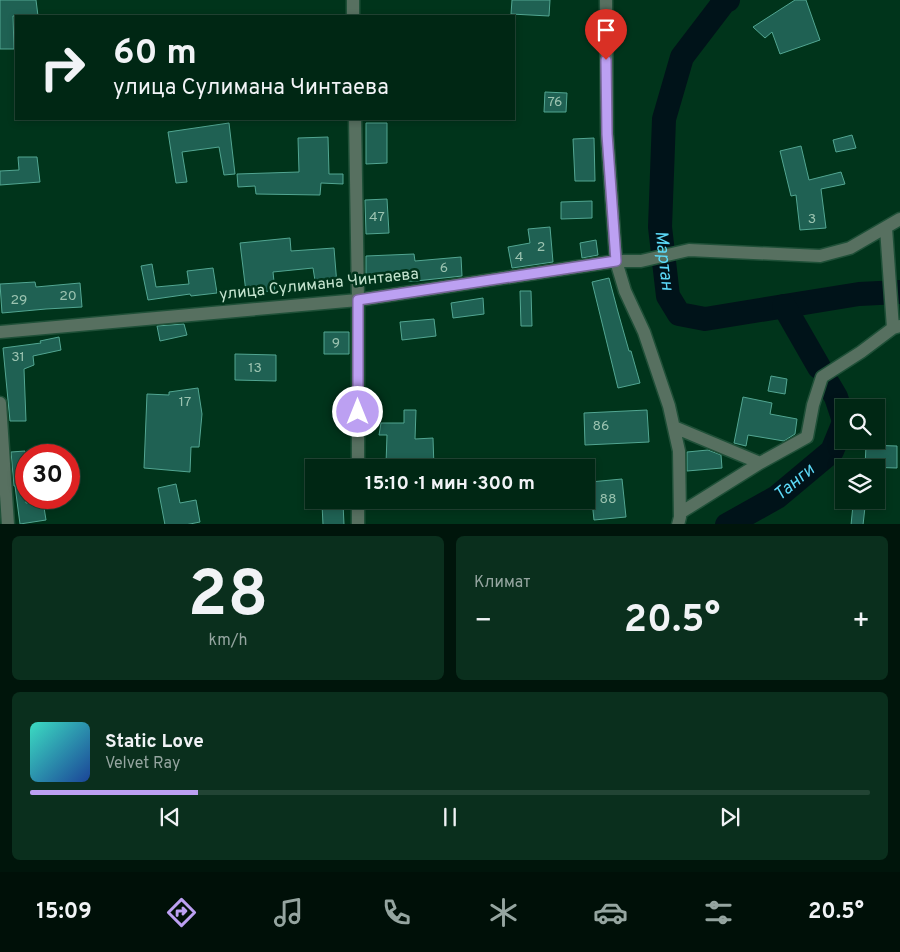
<!DOCTYPE html>
<html lang="ru">
<head>
<meta charset="utf-8">
<style>
  body { margin:0; font-family:Overpass,sans-serif; background:#0a2f1d; color:#f1f3f6; height:100vh; display:flex; flex-direction:column; font-size:19px; white-space:nowrap }
  * { box-sizing:border-box; margin:0 }
  p { font-size:16px; color:#95a5a0 }
  .icon { flex:none; width:28px; height:28px; fill:none; stroke:currentColor; stroke-width:2; stroke-linecap:round; stroke-linejoin:round }
  .map { position:relative; height:524px; overflow:hidden }
  .panel { display:flex; flex-direction:column; gap:12px; padding:12px; background:#00150b; flex:1 }
  .panel>* { flex:none }
  .guide { position:absolute; left:15px; top:15px; width:500px; height:105px; border-radius:0px; box-shadow:0 2px 8px #0003,0 0 0 1px #224434; background:#002714; color:#f1f3f6; overflow:hidden }
  .controls { position:absolute; left:835px; top:399px; display:grid; gap:10px }
  .controls a { display:grid; place-items:center; width:50px; height:50px; border-radius:0px; background:#002714; box-shadow:0 2px 8px #0003,0 0 0 1px #224434; font-size:25px }
  .speed { position:absolute; left:15px; top:444px; display:flex; gap:10px; font-size:25px; font-weight:700; text-align:center }
  .speed>* { display:grid; place-content:center; width:65px; height:65px; border-radius:50%; background:#002714; box-shadow:0 2px 8px #0003,0 0 0 1px #224434; line-height:1 }
  .speed .limit { border:8px solid #d22; background:#fff; color:#111 }
  .pin { position:absolute; display:grid; place-items:center; width:42px; height:42px; color:#fff; margin:-51px -21px; border-radius:50% 50% 50% 0; rotate:-45deg; box-shadow:0 0 5px #0007 }
  .pin .icon { rotate:45deg }
  .me { position:absolute; width:55px; margin:-28px; rotate:0deg; stroke-linejoin:round; filter:drop-shadow(0 0 4px #0008) }
  .turn { display:flex; align-items:center; gap:18px; height:105px; padding:0 15px; font-size:22px }
  .turn .icon { width:65px; height:65px; stroke-width:2.5 }
  .turn b { display:block; font-size:35px; line-height:42px }
  .big { font-size:38px; font-weight:700; line-height:1.1 }
  .panel .card { flex:1; display:flex; flex-direction:column; justify-content:center; gap:8px; min-width:0; padding:0 18px; border-radius:8px; background:#0a2f1d }
  .panel .dial { align-items:center; gap:0 }
  .dial b { font-size:65px; line-height:1 }
  .song { display:flex; align-items:center; gap:15px }
  .cover { width:60px; height:60px; border-radius:8px; background:linear-gradient(135deg,hsl(170 70% 55%),hsl(220 70% 35%)) }
  .played { height:5px; border-radius:2px; background:linear-gradient(90deg,#bca0f2 20%,#224434 20%) }
  .keys { display:flex; justify-content:space-around; direction:ltr }
  .heat { display:flex; justify-content:space-between; align-items:center; font-size:28px; direction:ltr }
  .panel .tiles { flex:1; display:grid; gap:12px; grid-template-columns:1fr 1fr }
  .card:last-child { grid-column:span 2 }
  .trip { position:absolute; left:305px; top:459px; width:290px; height:50px; border-radius:0px; background:#002714; box-shadow:0 2px 8px #0003,0 0 0 1px #224434; font-weight:700; line-height:50px; text-align:center }
  .menu { display:flex; height:80px; justify-content:space-around; align-items:center; background:#001008; color:#95a5a0 }
  .menu .icon { width:35px; height:35px }
  .menu .on { color:#bca0f2 }
  .menu b { font-size:22px; color:#f1f3f6 }
  .map>svg:first-child { display:block }
  .lines { fill:none; stroke-linecap:round; stroke-linejoin:round }
  .river { stroke:#001319; stroke-width:24 }
  .building { fill:#1f6153; stroke:#52a692 }
  .minor-casing { stroke:#1f5038; stroke-width:15 }
  .minor { stroke:#577060; stroke-width:12 }
  .route-casing { stroke:#7a689d; stroke-width:12 }
  .route { stroke:#bca0f2; stroke-width:9 }
  .labels { text-anchor:middle; dominant-baseline:central; stroke-width:5; stroke-linejoin:round; paint-order:stroke }
  .number-label { font-size:14px; fill:#9bc3b0 }
  .street-label { font-size:16px; fill:#c4e4cf; stroke:#00341b }
  .water-label { font-size:18px; font-style:italic; fill:#5bd9f7; stroke:#00341b }
</style>
</head>
<body>
<div class="map">
<svg width="900" height="525" viewBox="0 0 900 525">
  <rect width="100%" height="100%" fill="#00341b"/>
  <g class="lines">
    <g class="river">
      <path id="s1" d="M728,0l-4,2 -42,55 -18,62 -4,108 8,69 11,18 26,5 154,-25 41,-2"/>
      <path d="M784,306l35,61"/>
      <path d="M829,385l7,12 8,24"/>
      <path id="s2" d="M727,525l50,-28 55,-46 12,-29"/>
    </g>
  </g>
  <path class="building" d="M0,0h36l2,16h-25l1,33h-14z
    M512,0h38l-1,16 -38,-2z
    M795,0h11l14,40 -40,14 -8,-22 -7,6 -12,-11z
    M545,92l22,1 -1,19h-22z
    M229,123l6,51 -11,1 -5,-28 -37,5 5,30 -11,1 -8,-51z
    M366,123h21v40l-21,1z
    M852,135l4,13 -20,4 -3,-12z
    M328,137l1,37h14v10l-22,-1 -1,12 -64,-1 -1,-8 -17,1 -1,-13 62,-2 -1,-34z
    M594,138l1,43h-20l-2,-42z
    M801,146l8,34 32,-8 4,12 -24,5 5,39 -26,2 -4,-35 -5,1 -11,-45z
    M18,157h19l3,25 -40,3v-14l19,-1z
    M387,199l2,34 -23,1 -1,-34z
    M592,201v17l-31,1v-17z
    M550,227l3,35 -41,6 -4,-21 22,-4 -2,-14z
    M290,238l1,13 43,-3 3,37 -21,2 -3,-19 -40,4 2,19 -29,1 -6,-49z
    M596,240l2,15 -16,3 -2,-15z
    M414,254l1,7 46,-4 1,19 -46,5 -50,1v-26z
    M152,264l4,23 33,-3 -2,-13 26,-3 4,25 -26,3 -1,-2 -42,6 -7,-34z
    M609,278l9,34 11,39h2l9,32 -22,5 -26,-106z
    M35,282l1,5 44,-4 2,24 -36,2 -44,4 -2,-29z
    M520,291h11l1,35h-11z
    M483,298l1,16 -31,4 -2,-15z
    M434,319l2,17 -34,4 -2,-18z
    M184,324l3,11 -27,6 -3,-15z
    M324,332h25v22h-25z
    M59,337l2,13 -28,6 1,9 -10,4 2,52h-16l-7,-73 38,-5 -1,-2z
    M235,354l41,1v26l-41,-1z
    M771,376l16,3 -2,15 -17,-3z
    M198,388l4,26 -3,33h-8l-1,25 -46,-4 3,-74 22,1v-3z
    M743,397l29,6 -2,11 27,5 -2,15 -11,7 -36,-6 -2,11 -12,-3z
    M404,410h12l-1,29 18,-1 1,30h-18l-1,-6 -29,2 1,-29h-8l2,-12h23z
    M647,410l2,32 -64,3 -1,-32z
    M866,445l31,1v22l-32,-1z
    M708,450l13,5 1,13 -35,3v-19z
    M25,451l1,52 17,-2 3,19 -26,4 -5,-38h-1l-3,-34z
    M622,479l4,38 -32,3 -4,-38z
    M176,484l4,19 16,-3 4,22 -15,3h-20l-7,-37z
    M343,502l1,23h-21l-1,-21z
    M853,505l12,2 -2,18h-12z"/>
  <g class="lines">
    <g class="minor-casing">
      <path id="minor" d="M353,0v16
        M606,0l1,134 9,127 9,30 19,41 25,74 10,45 1,66 -2,8
        M355,119l3,181v168
        M886,228l7,100 7,-2
        M0,332l358,-32 258,-39h25l48,-11 131,6 30,-8 50,-29
        M0,403l8,122
        M674,427l86,36
        M680,513l80,-50 47,-26 6,-32 9,-28 39,-25 32,-24
        M358,525v-25"/>
    </g>
    <use href="#minor" class="minor"/>
  </g>
  <g class="lines">
    <g class="route-casing">
      <path id="route" d="M358,412v-112l258,-39 -9,-127 -1,-74"/>
    </g>
    <use href="#route" class="route"/>
  </g>
  <g class="labels">
    <g class="number-label">
      <text x="555" y="102">76</text>
      <text x="377" y="217">47</text>
      <text x="812" y="219">3</text>
      <text x="541" y="247">2</text>
      <text x="519" y="257">4</text>
      <text x="444" y="268">6</text>
      <text x="68" y="296">20</text>
      <text x="19" y="300">29</text>
      <text x="336" y="343">9</text>
      <text x="18" y="357">31</text>
      <text x="255" y="368">13</text>
      <text x="185" y="402">17</text>
      <text x="601" y="426">86</text>
      <text x="608" y="499">88</text>
    </g>
    <g class="street-label">
      <text transform="translate(319 285) rotate(-6)">улица Сулимана Чинтаева</text>
    </g>
    <g class="water-label">
      <text stroke="none"><textPath href="#s1" startOffset="280">Мартан</textPath></text>
      <text stroke="none"><textPath href="#s2" startOffset="80">Танги</textPath></text>
    </g>
  </g>
</svg>
<div class="controls">
<a><svg class="icon" aria-label="search" viewBox="0 0 24 24"><circle cx="10" cy="10" r="6"/><path d="M15 15l6 6"/></svg></a>
<a><svg class="icon" aria-label="layers" viewBox="0 0 24 24"><path d="M12 4l9 5-9 5-9-5zM3 14l9 5 9-5"/></svg></a>
</div>
<div class="speed"><div class="limit">30</div></div>
<div class="pin" style="left:606px;top:60px;background:#d93025"><svg class="icon" aria-label="arrive" viewBox="0 0 24 24"><path d="M6 21V4h12l-3 4 3 4H6"/></svg></div>
<svg class="me" style="left:358px;top:412px" viewBox="-20 -20 40 40"><circle r="17" fill="#bca0f2" stroke="#fff" stroke-width="3"/><path d="M0-11L8 9 0 5-8 9z" fill="#fff"/></svg>
<div class="trip">15:10 · 1 мин · 300 m</div>
<div class="guide">
<div class="turn"><svg class="icon" aria-label="right" viewBox="0 0 24 24"><path d="M7 20v-9h11M14 6l5 5-5 5"/></svg><div><b>60 m</b>улица Сулимана Чинтаева</div></div>
</div>
</div>
<section class="panel">
<div class="tiles">
<div class="card dial"><b>28</b><p>km/h</p></div>
<div class="card"><p>Климат</p>
<div class="heat"><a>−</a><b class="big">20.5°</b><a>+</a></div>
</div>
<div class="card">
<div class="song"><i class="cover"></i><div><b>Static Love</b><p>Velvet Ray</p></div></div>
<div class="played"></div>
<div class="keys"><svg class="icon" aria-label="previous" viewBox="0 0 24 24"><path d="M18 5L8 12l10 7zM5 5v14"/></svg><svg class="icon" aria-label="pause" viewBox="0 0 24 24"><path d="M8 5v14M16 5v14"/></svg><svg class="icon" aria-label="next" viewBox="0 0 24 24"><path d="M6 5l10 7-10 7zM19 5v14"/></svg></div>
</div>
</div>
</section>
<nav class="menu">
<b>15:09</b>
<svg class="icon on" aria-label="directions" viewBox="0 0 24 24"><path d="M12 3l9 9-9 9-9-9zM9 14v-3h6M13 9l2 2-2 2"/></svg>
<svg class="icon" aria-label="music" viewBox="0 0 24 24"><path d="M9 18V5l10-2v13"/><circle cx="6" cy="18" r="3"/><circle cx="16" cy="16" r="3"/></svg>
<svg class="icon" aria-label="phone" viewBox="0 0 24 24"><path d="M5 4h4l2 5-3 2q2 4 5 5l2-3 5 2v4C11 20 4 13 5 4z"/></svg>
<svg class="icon" aria-label="climate" viewBox="0 0 24 24"><path d="M12 3v18M4 7l16 10M4 17L20 7"/></svg>
<svg class="icon" aria-label="car" viewBox="0 0 24 24"><path d="M5 17H2v-5l4-1 3-4h7l3 4 3 1v5h-3M9 17h6M6 11h13"/><circle cx="7" cy="17" r="2"/><circle cx="17" cy="17" r="2"/></svg>
<svg class="icon" aria-label="filters" viewBox="0 0 24 24"><path d="M4 7h16M4 17h16"/><circle cx="9" cy="7" r="2"/><circle cx="15" cy="17" r="2"/></svg>
<b>20.5°</b>
</nav>
</body>
</html>
